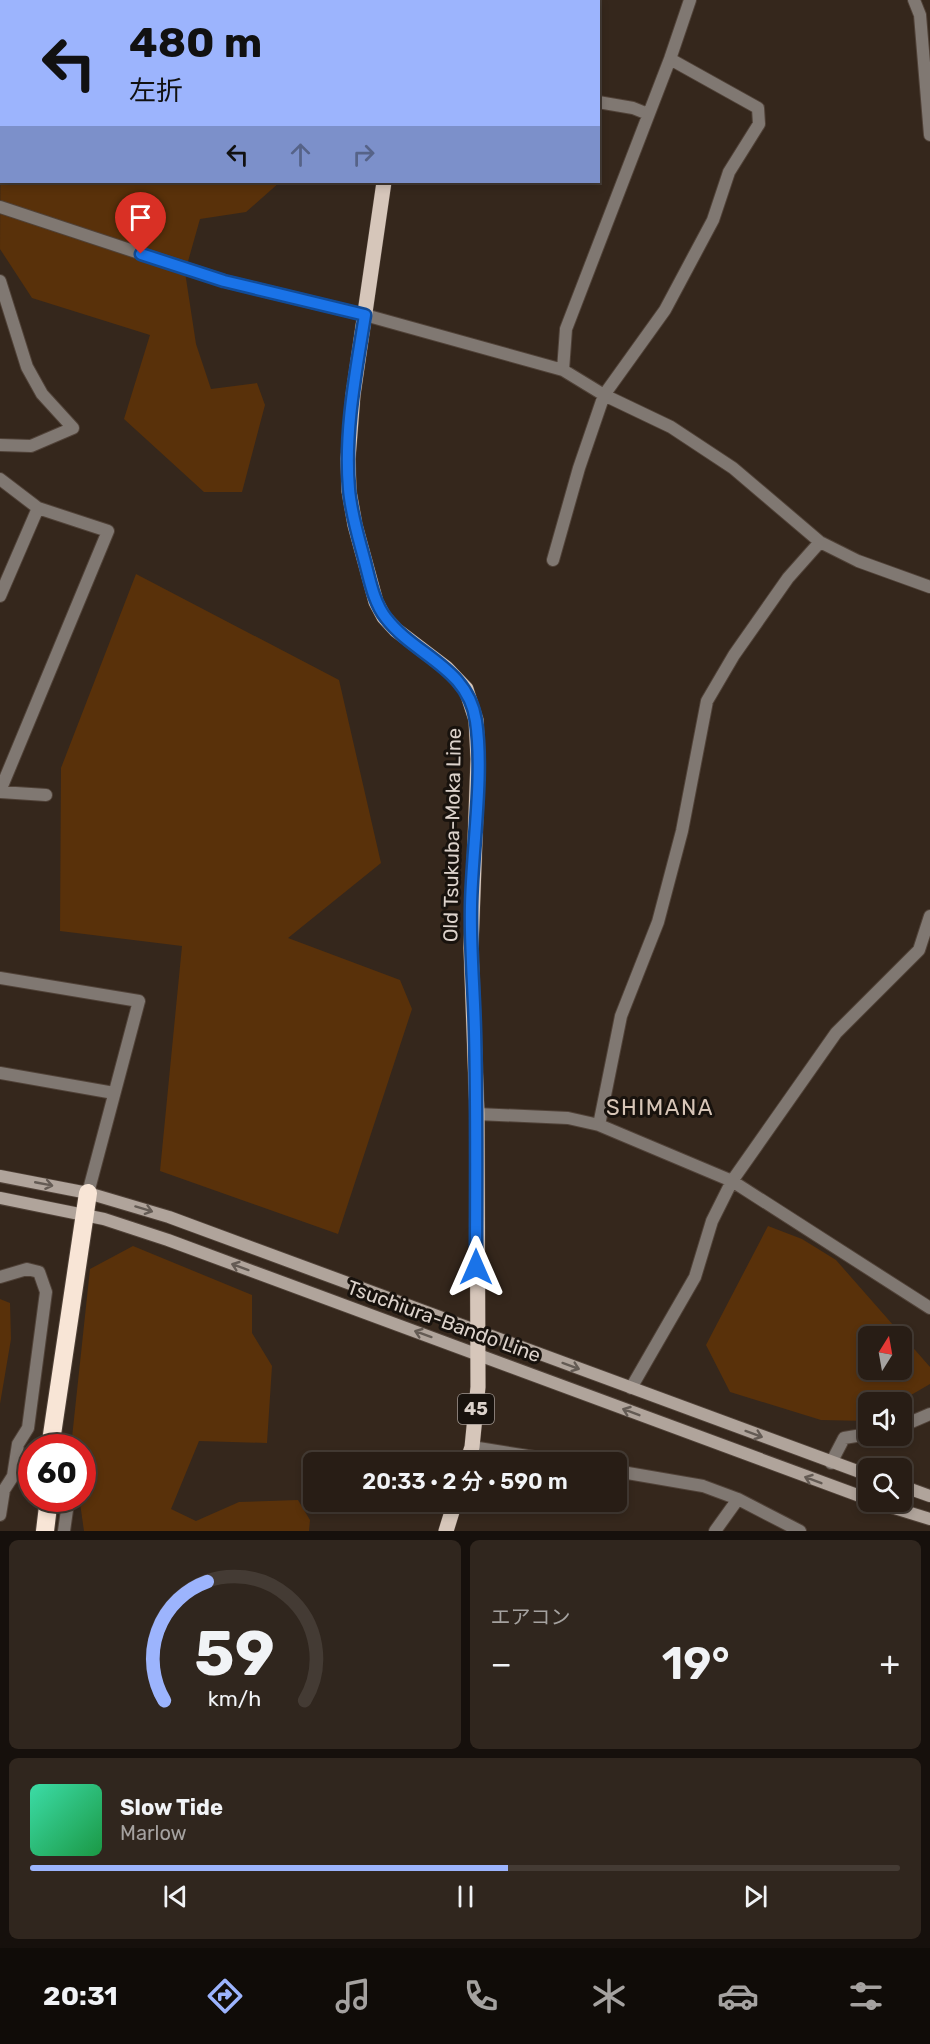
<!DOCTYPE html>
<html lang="ja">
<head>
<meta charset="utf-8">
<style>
  body { margin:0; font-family:Rubik,"Noto Sans JP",sans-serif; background:#30261e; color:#f1f3f6; height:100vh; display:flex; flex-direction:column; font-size:22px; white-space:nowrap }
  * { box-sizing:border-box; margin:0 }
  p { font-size:20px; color:#a5a2a0 }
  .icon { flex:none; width:33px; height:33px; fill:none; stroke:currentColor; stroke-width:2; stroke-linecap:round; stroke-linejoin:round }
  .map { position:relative; height:1531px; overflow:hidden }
  .details { display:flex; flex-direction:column; gap:9px; padding:9px; background:#16100c; flex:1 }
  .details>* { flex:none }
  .guide { position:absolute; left:0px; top:0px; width:600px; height:183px; box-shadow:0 3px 9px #0003,0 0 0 2px #443b34; background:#9cb4fd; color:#111; overflow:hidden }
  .needle { width:39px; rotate:11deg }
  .fabs { position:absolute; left:858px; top:1326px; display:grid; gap:12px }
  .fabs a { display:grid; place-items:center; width:54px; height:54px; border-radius:9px; background:#281d15; box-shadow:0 3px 9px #0003,0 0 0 2px #443b34; font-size:30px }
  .speed { position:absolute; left:18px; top:1434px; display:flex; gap:12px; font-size:30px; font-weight:700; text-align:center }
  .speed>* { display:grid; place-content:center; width:78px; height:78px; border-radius:50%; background:#281d15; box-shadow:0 3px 9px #0003,0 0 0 2px #443b34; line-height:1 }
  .speed .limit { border:9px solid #d22; background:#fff; color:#111 }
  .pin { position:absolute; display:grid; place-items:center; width:51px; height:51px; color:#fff; margin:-62px -26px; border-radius:50% 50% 50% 0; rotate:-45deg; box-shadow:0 0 6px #0007 }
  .pin .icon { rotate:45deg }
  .me { position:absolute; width:66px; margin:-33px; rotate:0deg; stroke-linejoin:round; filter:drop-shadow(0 0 4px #0008) }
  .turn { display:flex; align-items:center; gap:21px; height:126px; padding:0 30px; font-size:27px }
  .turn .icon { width:78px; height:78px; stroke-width:2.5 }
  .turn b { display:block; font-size:42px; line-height:51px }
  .lanes { display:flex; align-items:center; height:57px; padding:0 30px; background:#0003; justify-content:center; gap:30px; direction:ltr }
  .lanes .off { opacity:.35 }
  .big { font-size:45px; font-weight:600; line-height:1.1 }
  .details .widget { flex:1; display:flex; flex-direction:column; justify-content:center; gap:9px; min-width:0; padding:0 21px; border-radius:9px; background:#30261e }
  .details .dial { align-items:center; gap:0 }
  .dial svg { height:156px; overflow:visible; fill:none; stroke:#443b34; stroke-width:7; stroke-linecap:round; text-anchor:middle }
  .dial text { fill:#f1f3f6; stroke:none }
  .song { display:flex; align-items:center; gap:18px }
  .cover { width:72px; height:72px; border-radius:9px; background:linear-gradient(135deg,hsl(160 70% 55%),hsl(140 70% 35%)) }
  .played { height:6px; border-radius:3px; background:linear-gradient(90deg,#9cb4fd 55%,#443b34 55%) }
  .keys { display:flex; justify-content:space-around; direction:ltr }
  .heat { display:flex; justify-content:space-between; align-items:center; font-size:33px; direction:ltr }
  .details .tiles { flex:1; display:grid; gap:9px; grid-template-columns:1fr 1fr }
  .widget:last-child { grid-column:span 2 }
  .trip { position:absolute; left:303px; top:1452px; width:324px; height:60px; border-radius:9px; background:#281d15; box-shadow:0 3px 9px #0003,0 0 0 2px #443b34; font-weight:600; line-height:60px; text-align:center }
  .tabs { display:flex; height:96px; justify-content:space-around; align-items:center; background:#100c08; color:#a5a2a0 }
  .tabs .icon { width:42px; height:42px }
  .tabs .active { color:#9cb4fd }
  .tabs b { font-size:27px; color:#f1f3f6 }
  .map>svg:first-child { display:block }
  .green { fill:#59310a; fill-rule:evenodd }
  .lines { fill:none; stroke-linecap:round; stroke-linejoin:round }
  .minor-casing { stroke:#504238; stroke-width:14 }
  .secondary-casing { stroke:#504238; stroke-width:14 }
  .primary-casing { stroke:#504238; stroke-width:16 }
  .motorway-casing { stroke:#504238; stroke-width:20 }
  .minor { stroke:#807872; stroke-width:12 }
  .secondary { stroke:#b0a49b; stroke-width:12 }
  .primary { stroke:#d6c6ba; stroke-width:15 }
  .motorway { stroke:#f8e5d6; stroke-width:18 }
  .oneway { stroke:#645b54 }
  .route-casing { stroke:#114b97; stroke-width:15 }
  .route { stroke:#1a73e8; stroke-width:10 }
  .labels { text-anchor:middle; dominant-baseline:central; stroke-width:6; stroke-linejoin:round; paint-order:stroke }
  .shield { fill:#18120d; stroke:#a19892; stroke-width:1.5 }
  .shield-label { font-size:18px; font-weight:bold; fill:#dcd2cb }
  .street-label { font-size:20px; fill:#dcd2cb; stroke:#18120d }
  .quarter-label { font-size:22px; letter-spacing:1.5px; fill:#d7c5b7; stroke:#18120d }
</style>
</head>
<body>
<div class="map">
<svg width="930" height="1531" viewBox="0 0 930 1531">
  <rect width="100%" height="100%" fill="#35271c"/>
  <path class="green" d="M107,0h93l1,1h-97z
    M1,80l1,102h278l-34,30 -46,7 -15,53 11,72 15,45 46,-6 8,22 -23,87h-38l-80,-73 26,-84 -118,-37 -32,-49z
    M136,574l203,106 42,183 -93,75 112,42 12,29 -74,225 -178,-63 22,-225 -122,-15 1,-163z
    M768,1226l34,13 34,21 94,107v17l-31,18h-31l-1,19 -46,-1 -91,-28 -24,-47zM868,1336h34v34h-34z
    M133,1246l119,49v38l20,33 -5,77 -68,-2 -28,68 25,12 43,-19 59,-2 12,20 -1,11h-225l-4,-28 -8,-4 10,-1v-50l-11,-1 19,-178z
    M0,1299l10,4 1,36 -11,65z"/>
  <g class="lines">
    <g class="minor-casing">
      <path id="minor" d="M914,0l6,15 10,120
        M598,102l35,6 15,6
        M0,207l224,74 141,34 198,55 41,25 67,32 62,41 87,74 38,19 72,26
        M0,281l27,86 15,27 31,34 -42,18 -31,-1
        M563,370l3,-41 104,-270 20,-59
        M0,479l38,29 -38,88
        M553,560l26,-92 25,-73 61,-85 48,-90 16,-48 30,-48 -1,-16 -88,-49
        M0,791l108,-260 -70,-23
        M0,792l46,3
        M0,978l139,23 -51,192
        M0,1073l114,20
        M477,1114l91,4 31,7 133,56 198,127
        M599,1125l22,-109 37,-94 24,-91 25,-130 27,-46 54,-77 32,-36
        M0,1277l27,-8 12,3 7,20 -18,136 -10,16 -5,32 -9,14 -4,25
        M631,1388l64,-111 17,-56 20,-40 104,-148 83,-83 11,-34
        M902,1426l28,-12
        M472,1447l94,15
        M831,1463l13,-25 24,-4
        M616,1471l87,15 35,13 62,32
        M64,1531l3,-21
        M715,1531l23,-32"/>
    </g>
    <g class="secondary-casing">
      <path id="secondary" d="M0,1176l88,17 81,24 699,258
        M0,1198l104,21 64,21 700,259
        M902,1486l28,10
        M875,1502l55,17"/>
    </g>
    <g class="primary-casing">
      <path id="primary" d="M413,2v-2
        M384,182l-31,213 -5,64 1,32 6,34 21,77 8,15 12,13 50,38 20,21 10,31 2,39 -7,189 6,166 1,273 -6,60 -5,15
        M446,1531l9,-29"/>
    </g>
    <g class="motorway-casing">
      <path id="motorway" d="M50,1448l38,-255
        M45,1531l4,-33"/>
    </g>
    <use href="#minor" class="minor"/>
    <use href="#secondary" class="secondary"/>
    <use href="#primary" class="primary"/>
    <use href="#motorway" class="motorway"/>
  </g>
  <defs><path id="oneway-shaft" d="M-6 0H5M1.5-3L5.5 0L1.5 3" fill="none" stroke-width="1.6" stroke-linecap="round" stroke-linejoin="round" transform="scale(1.5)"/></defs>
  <g class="oneway">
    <use href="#oneway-shaft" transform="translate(44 1184) rotate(11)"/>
    <use href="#oneway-shaft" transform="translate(144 1209) rotate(17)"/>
    <use href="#oneway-shaft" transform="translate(240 1267) rotate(-160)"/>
    <use href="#oneway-shaft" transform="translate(423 1334) rotate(-160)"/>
    <use href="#oneway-shaft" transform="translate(571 1366) rotate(20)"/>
    <use href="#oneway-shaft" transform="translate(631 1412) rotate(-159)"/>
    <use href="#oneway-shaft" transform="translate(754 1434) rotate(20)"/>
    <use href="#oneway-shaft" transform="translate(813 1480) rotate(-159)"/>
  </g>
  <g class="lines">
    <g class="route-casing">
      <path id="route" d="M141,254l83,27 141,34c-9,57 -21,116 -16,174 2,25 10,50 16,73 5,19 9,41 21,56 29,38 82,49 90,103 8,55 -4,128 -5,185 -1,42 3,83 4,125 2,79 1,157 1,236"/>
    </g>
    <use href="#route" class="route"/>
  </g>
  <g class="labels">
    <rect class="shield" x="458" y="1394" width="36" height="30" rx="4.5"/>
    <g class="shield-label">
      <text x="476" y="1409">45</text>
    </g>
    <g class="street-label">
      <text transform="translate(452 835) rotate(-89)">Old Tsukuba-Moka Line</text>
      <text transform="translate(444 1321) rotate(20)">Tsuchiura-Bando Line</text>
    </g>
    <g class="quarter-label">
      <text x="660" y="1107">SHIMANA</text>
    </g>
  </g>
</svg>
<div class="fabs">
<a><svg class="needle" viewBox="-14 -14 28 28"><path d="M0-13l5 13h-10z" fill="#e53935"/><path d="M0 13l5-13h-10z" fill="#a5a2a0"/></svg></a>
<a><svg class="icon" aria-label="sound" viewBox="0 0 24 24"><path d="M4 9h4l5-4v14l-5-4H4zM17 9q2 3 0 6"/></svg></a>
<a><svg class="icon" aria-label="search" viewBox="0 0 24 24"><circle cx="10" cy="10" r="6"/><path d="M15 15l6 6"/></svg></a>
</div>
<div class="speed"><div class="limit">60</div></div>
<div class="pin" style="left:141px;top:254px;background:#d93025"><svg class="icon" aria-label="arrive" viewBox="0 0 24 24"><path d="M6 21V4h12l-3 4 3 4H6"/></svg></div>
<svg class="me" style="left:476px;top:1267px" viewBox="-20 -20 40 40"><path d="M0-17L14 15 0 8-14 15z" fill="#1a73e8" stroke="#fff" stroke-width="4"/></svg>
<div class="trip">20:33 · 2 分 · 590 m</div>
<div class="guide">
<div class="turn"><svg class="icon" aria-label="left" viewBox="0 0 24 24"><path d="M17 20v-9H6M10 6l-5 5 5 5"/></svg><div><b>480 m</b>左折</div></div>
<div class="lanes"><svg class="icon" aria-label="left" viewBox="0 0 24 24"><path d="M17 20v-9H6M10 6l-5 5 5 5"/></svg><svg class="icon off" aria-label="ahead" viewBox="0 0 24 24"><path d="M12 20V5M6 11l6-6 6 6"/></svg><svg class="icon off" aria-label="right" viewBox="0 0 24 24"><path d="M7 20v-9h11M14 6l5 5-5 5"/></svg></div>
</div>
</div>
<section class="details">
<div class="tiles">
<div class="widget dial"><svg viewBox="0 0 100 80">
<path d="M14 69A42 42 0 1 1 86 69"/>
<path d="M14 69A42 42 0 0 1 36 8" stroke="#9cb4fd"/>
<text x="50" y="56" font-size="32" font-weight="700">59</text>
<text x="50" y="72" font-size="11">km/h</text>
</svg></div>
<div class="widget"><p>エアコン</p>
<div class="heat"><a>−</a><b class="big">19°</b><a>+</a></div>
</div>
<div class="widget">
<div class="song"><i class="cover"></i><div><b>Slow Tide</b><p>Marlow</p></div></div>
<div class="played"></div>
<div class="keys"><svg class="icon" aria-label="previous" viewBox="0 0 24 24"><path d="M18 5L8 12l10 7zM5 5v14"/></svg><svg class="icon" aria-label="pause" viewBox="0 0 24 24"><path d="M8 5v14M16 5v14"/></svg><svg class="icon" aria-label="next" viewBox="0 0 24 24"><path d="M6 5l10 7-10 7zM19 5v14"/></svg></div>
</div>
</div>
</section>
<nav class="tabs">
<b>20:31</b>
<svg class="icon active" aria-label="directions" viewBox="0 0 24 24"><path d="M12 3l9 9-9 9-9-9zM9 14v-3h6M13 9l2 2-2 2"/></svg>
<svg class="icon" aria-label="music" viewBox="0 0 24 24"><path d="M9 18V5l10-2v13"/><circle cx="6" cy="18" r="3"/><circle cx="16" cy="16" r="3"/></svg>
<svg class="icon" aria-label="phone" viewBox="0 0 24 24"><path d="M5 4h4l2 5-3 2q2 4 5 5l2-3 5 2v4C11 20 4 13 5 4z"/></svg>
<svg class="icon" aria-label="climate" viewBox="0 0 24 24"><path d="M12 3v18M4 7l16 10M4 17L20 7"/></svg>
<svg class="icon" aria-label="car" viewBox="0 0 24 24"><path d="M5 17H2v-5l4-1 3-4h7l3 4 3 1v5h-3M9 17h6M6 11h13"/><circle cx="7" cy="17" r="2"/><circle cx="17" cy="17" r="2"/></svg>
<svg class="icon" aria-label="filters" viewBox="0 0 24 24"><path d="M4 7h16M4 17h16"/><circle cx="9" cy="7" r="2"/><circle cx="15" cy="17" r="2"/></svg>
</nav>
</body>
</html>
